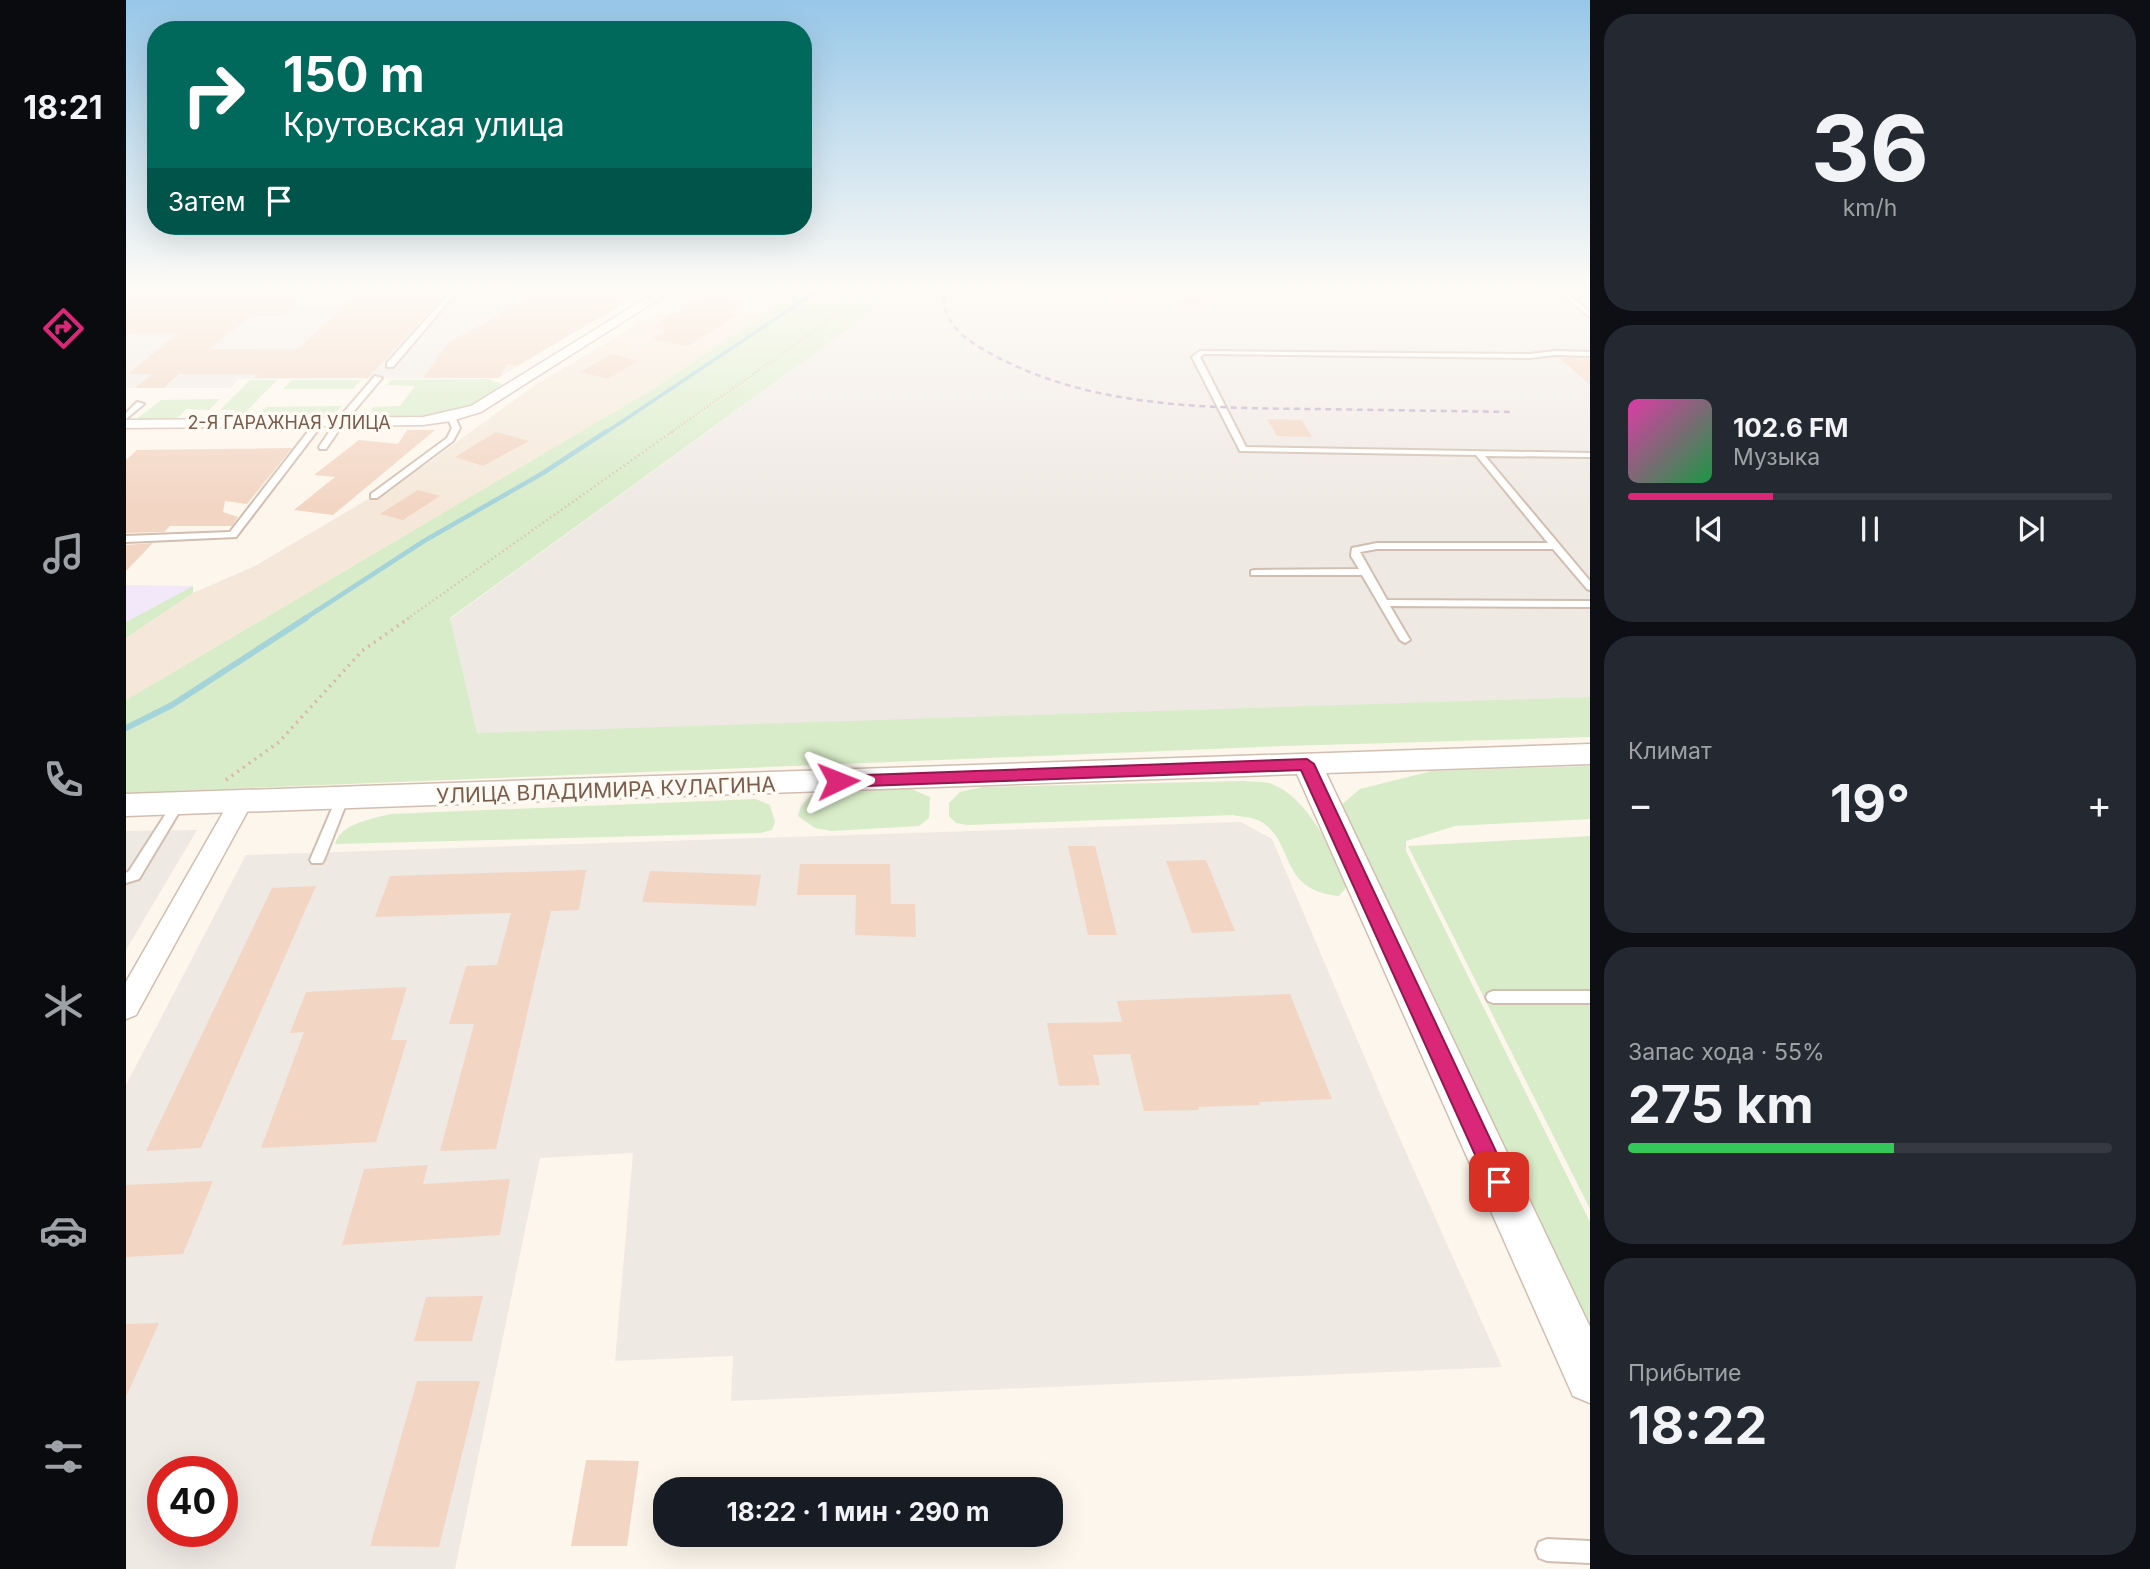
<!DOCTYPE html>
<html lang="ru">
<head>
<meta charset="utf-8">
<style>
  body { margin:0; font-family:Inter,sans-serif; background:#242831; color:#f1f3f6; height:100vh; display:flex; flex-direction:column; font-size:26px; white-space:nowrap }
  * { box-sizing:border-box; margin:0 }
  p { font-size:23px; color:#9ea1a6 }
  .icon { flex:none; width:38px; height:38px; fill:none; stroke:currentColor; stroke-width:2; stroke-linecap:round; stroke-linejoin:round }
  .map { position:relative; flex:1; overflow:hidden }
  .side { display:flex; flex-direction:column; gap:14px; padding:14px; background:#0d0f14; width:560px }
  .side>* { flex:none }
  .guide { position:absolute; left:21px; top:21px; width:665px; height:214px; border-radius:28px; box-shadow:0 7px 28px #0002; background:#00695c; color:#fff; overflow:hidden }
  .speed { position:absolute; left:21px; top:1456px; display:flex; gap:14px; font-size:35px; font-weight:700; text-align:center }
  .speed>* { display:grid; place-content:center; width:91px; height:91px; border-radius:50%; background:#171b24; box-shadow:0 7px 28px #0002; line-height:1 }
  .speed .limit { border:10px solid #d22; background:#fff; color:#111 }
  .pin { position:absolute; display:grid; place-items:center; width:60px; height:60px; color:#fff; margin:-30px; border-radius:14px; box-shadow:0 4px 10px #0006 }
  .me { position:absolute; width:77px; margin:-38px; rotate:88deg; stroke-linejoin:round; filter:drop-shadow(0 0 5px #0008) }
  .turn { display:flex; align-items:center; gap:24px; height:147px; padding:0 21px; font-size:32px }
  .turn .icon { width:91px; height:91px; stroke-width:2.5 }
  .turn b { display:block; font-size:49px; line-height:60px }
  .then { display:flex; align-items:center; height:66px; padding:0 21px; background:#0003; gap:14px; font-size:26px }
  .big { font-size:52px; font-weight:700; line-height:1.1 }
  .side .tile { flex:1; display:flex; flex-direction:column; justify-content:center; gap:10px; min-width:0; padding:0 24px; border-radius:28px; background:#242831 }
  .side .dial { align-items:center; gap:0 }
  .dial b { font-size:91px; line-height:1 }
  .song { display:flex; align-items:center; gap:21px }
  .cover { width:84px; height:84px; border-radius:10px; background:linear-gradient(135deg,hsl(320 70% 55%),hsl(140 70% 35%)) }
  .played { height:7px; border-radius:4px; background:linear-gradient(90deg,#db2777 30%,#363941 30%) }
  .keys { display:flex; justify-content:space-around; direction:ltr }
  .heat { display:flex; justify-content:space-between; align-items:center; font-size:38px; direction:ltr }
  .charge { height:10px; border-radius:5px; background:linear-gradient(90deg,#34c759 55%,#363941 0) }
  .trip { position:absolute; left:527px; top:1477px; width:410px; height:70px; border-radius:28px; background:#171b24; box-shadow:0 7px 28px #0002; font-weight:700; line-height:70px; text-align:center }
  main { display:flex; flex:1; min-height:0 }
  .tabs { display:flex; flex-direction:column; width:126px; justify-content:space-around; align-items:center; background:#090b0e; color:#9ea1a6 }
  .tabs .icon { width:49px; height:49px }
  .tabs .on { color:#db2777 }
  .tabs b { font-size:32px; color:#f1f3f6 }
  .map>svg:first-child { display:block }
  .residential { fill:#f5e8da }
  .industrial { fill:#efe9e4; fill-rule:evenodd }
  .education { fill:#f3e8fa }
  .green { fill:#d8ecc9 }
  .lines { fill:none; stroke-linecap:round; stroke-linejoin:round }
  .stream-far2 { stroke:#a5d3da; stroke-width:3.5 }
  .stream-far1 { stroke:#a5d3da; stroke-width:4.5 }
  .stream { stroke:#a5d3da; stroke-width:6 }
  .building { fill:#f3d5c3 }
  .service-casing { stroke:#d1beb0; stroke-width:4 }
  .minor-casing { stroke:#d1beb0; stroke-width:3 }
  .tertiary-casing { stroke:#d1beb0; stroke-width:3 }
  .path-far2 { stroke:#d9b8a5; stroke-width:2; stroke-dasharray:1 2.5; stroke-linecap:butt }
  .path-far1 { stroke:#d9b8a5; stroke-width:2.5; stroke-dasharray:1 3.5; stroke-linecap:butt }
  .path { stroke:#d9b8a5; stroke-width:3.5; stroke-dasharray:2 5; stroke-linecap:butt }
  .service { fill:#fff; fill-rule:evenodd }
  .minor { fill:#fff; fill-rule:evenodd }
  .tertiary { fill:#fff; fill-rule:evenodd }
  .rail { stroke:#b9a8c9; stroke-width:2.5; stroke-dasharray:6 4.5; stroke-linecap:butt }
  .route { fill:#db2777; stroke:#8e194d; stroke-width:2 }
  .labels { text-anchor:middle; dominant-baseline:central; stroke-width:7; stroke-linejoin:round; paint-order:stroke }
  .far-street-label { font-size:18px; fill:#7a5c4d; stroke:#fffaf3 }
  .street-label { font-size:21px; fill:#7a5c4d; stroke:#fffaf3 }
</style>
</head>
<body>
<main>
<nav class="tabs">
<b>18:21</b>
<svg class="icon on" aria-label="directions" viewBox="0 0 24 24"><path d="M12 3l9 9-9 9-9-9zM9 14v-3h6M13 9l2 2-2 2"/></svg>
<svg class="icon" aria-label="music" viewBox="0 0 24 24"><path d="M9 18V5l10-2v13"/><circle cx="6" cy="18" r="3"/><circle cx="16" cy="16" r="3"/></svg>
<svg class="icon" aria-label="phone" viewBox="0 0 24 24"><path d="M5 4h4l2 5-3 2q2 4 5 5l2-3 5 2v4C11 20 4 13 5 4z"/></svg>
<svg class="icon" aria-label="climate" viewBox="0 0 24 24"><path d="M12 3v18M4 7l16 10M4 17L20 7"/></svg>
<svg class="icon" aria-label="car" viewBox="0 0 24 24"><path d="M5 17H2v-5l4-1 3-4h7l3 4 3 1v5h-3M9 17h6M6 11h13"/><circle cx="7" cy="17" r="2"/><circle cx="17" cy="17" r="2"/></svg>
<svg class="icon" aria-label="filters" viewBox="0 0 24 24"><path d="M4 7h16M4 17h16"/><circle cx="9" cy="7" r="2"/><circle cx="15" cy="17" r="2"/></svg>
</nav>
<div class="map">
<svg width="1464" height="1569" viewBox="0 0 1464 1569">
  <rect width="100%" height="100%" fill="#fdf6ec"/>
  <path class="residential" d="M575,287h105l-153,102 -527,311v-62l67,-45 62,-27 169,-100 111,-81z"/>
  <path class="industrial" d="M231,287h294l-153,91 -259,1 -9,9h-104v-82h211z
    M780,287h684v410l-1113,37 -27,-115z
    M1115,822l31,17 116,273 114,255 -771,34 2,-45 -118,5 18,-208 -93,5 -85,411h-329v-484l120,-230zM37,1472h59v59h-59z
    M71,830l-71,120v-119z"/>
  <path class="education" d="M0,585l67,1 -67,36z"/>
  <path class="green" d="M680,287h100l-456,331 27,115 1113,-36v40l-305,9 -1159,47v-93l527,-311z
    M362,379l18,7c-14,8 -29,19 -44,24 -26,10 -62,12 -89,6l-2,-4 2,-5 27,-1 15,-20 -28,-1 4,-5z
    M124,380h27l-38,39h-12l8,-9h-15z
    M166,380h69l-8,9h-70z
    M94,399l-11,11 -22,-1 -11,10h-39l24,-19z
    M216,406c-14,19 -65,13 -87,13l11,-12z
    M67,586v7l-67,45v-16z
    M1464,766v53l-135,7 -49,15v10l184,371v126l-249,-543 19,-16 72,-18z
    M1118,781c8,1 20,0 28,3 35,13 61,68 77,100l-10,12c-62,-6 -43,-54 -79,-75 -7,-4 -19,-4 -27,-6l-265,10 -12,-2 -7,-7v-13l11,-11 22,-5z
    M783,788l21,9 -1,21 -10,8 -87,5 -17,-3 -17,-12 3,-10 10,-11z
    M630,799l14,6 5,17 -3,8 -12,3 -425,11c6,-21 37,-25 56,-30z
    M1464,836v373l-182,-363z"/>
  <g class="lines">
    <path class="stream-far2" d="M479,433l218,-146"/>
    <path class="stream-far1" d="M178,619l120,-78 119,-68 64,-42"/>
    <path class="stream" d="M0,728l46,-23 134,-87"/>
  </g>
  <path class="building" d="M0,287h191l-31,29h-35l-42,33h89l66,-62 85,3 -81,88h-114l4,-4h-79l-16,14h-28l17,-14h-24l50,-41 -52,1z
    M421,287h105l-135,79 -10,-2 -8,14h-76l26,-36 52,-28 -5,-1z
    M980,287h20l7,16h-21z
    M1045,287h21l12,20h-23z
    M580,293l42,8 -17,11 8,2 -51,32 -36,-7 15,-9 -15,-3z
    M486,354l26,7 -30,18 -28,-7z
    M1434,358l30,1v26z
    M1141,419l35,1 10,17 -35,-1z
    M281,430h28l-102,85 -39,-5 41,-33 -21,-2 45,-35 39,4z
    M370,432l33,9 -46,25 -28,-9z
    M166,448l-45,56 -22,-3 -2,11 15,5 -6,9h-62l-6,6 -38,1v-73l11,-10z
    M292,490l22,6 -37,24 -23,-6z
    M27,543l-27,28v-26z
    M942,846h27l22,89h-29z
    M1080,860l29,71 -43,2 -26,-72z
    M674,864h90l1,40h24l1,33 -61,-2 1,-40h-59z
    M460,870l-7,40 -28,1 -55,238 -56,2 34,-127h-25l17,-58 31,-1 14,-52 -136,4 15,-41z
    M524,871l111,4 -5,31 -114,-4z
    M190,886l-115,262 -55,3 126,-263z
    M281,987l-16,53h16l-31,102 -115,6 43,-116 -14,1 16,-41z
    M1164,994l42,105 -73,3 1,3 -62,2 1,3 -55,1 -14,-57 -37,1 7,30 -41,1 -12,-63 75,-1 -5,-21z
    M302,1165l-5,19 87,-5 -10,56 -158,10 22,-76z
    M87,1181l-30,73 -57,3v-72z
    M357,1296l-11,45h-58l12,-44z
    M33,1323l-33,74v-73z
    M291,1381h63l-41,166 -69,-1z
    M460,1460l53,1 -12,85h-56z"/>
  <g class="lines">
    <g class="service-casing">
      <path id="service" d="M329,287h6l-68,80h-6v-4z
        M1426,287h7l31,25v5z
        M1074,351l329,3 27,-3 34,1v4l-34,-1 -27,3 -319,-4h-6l-4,3 46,90 344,6v4l-105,-1 105,125v9l-3,-1 -34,-40h-176l-17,3 27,48 203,1v6l-200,-1 20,34 -5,3 -5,-3 -38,-65h-111v-4l3,-1 105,-1 -8,-13 1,-8 25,-5h171l-72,-88 -236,-4 -48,-94z
        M249,376l7,2 -39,46 -17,25h-6l-1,-2 18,-27z
        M11,402l7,2 -18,15v-6z
        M322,415h6l6,13 -7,13 -76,57h-6v-4l76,-56 5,-10 -5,-11z
        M191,420l7,2 -88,115 -110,5v-6l104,-4z
        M216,795l6,4 -24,61 -2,3h-10l-2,-3 26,-61z
        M52,800l6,4 -45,75 -13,4v-10l3,-2 45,-70z
        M1367,991h97v12h-97l-5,-2 -2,-4 2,-4z
        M1421,1539l43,2v22l-43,-2 -8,-3 -3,-8 3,-8z"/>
    </g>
    <g class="minor-casing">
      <path id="minor" d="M538,287h14l-197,125 -30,9 -28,4 -297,3v-8l297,-3 48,-11z
        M114,795l8,2 4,6 -116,212 -10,4v-37l106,-185z"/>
    </g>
    <g class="tertiary-casing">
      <path id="tertiary" d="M1464,744v20l-264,9 264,554v76l-17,-7 -276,-622 -1171,42v-22z"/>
    </g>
    <path class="path-far2" d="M544,433l206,-146"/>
    <path class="path-far1" d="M281,619l266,-188"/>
    <path class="path" d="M100,780l53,-38 83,-91 47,-33"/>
    <use href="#service" class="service"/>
    <use href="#minor" class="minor"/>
    <use href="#tertiary" class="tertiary"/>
    <path class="rail" d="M819,287c-7,32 17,51 43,65 99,56 217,56 327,57 66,1 132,2 198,3"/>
  </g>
  <linearGradient id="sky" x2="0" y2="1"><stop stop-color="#97c7e8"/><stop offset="0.57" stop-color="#fefbf6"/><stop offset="1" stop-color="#fefbf6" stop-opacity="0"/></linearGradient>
  <rect width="1464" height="507" fill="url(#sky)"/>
  <path class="route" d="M1181,759l7,5 193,411 3,7 -3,8 -8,3 -8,-3 -190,-420 -463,17 -8,-6 8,-5z"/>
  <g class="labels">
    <g class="far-street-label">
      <text x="163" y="422">2-Я ГАРАЖНАЯ УЛИЦА</text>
    </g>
    <g class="street-label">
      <text transform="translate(480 790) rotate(-2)">УЛИЦА ВЛАДИМИРА КУЛАГИНА</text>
    </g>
  </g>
</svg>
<div class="speed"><div class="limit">40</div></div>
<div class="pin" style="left:1373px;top:1182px;background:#d93025"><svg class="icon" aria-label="arrive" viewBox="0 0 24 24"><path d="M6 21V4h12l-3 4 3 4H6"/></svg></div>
<svg class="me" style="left:712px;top:781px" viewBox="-20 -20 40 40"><path d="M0-17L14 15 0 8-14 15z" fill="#db2777" stroke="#fff" stroke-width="4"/></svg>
<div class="trip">18:22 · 1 мин · 290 m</div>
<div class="guide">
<div class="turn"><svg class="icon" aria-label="right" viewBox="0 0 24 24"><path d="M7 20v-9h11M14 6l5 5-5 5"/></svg><div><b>150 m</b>Крутовская улица</div></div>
<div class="then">Затем<svg class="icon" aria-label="arrive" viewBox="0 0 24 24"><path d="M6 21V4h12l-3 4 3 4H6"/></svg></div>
</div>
</div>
<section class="side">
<div class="tile dial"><b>36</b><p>km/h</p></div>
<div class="tile">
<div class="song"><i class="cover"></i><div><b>102.6 FM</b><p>Музыка</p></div></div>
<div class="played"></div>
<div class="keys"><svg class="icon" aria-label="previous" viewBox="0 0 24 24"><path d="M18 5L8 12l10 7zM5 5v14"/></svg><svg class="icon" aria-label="pause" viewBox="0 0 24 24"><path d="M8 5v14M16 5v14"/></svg><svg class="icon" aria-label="next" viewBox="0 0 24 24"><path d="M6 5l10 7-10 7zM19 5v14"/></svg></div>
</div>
<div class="tile"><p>Климат</p>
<div class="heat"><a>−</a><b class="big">19°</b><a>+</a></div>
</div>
<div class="tile"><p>Запас хода · 55%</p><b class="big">275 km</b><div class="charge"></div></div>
<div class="tile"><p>Прибытие</p><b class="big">18:22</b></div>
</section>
</main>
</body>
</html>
